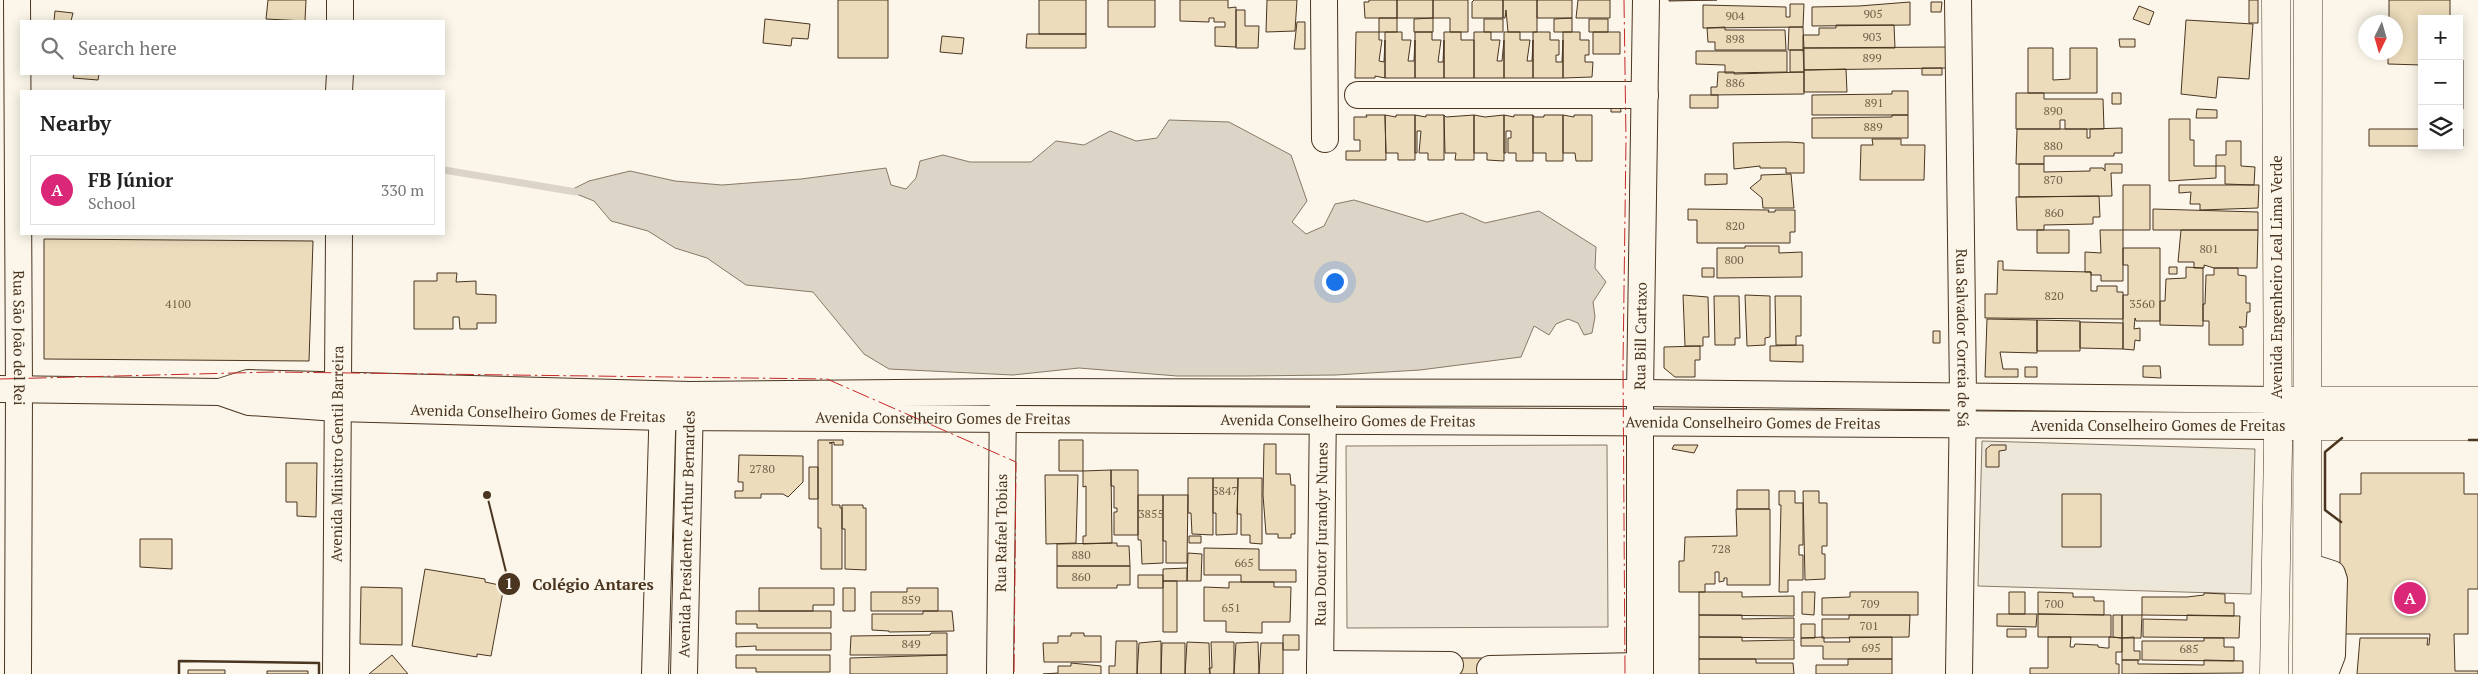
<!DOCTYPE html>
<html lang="en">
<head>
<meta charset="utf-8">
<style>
	:root { --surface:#fff; --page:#f2f2f2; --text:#222; --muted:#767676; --line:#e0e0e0; --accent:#db2777 }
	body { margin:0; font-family:"PT Serif",serif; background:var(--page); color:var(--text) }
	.controls { position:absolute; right:15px; top:15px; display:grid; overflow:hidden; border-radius:0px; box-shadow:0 2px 12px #0003 }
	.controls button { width:45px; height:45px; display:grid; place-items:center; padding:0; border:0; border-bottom:1px solid var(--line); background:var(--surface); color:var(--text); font:25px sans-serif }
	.compass { position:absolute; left:2358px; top:15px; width:45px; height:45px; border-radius:50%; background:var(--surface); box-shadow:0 2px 12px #0003; rotate:185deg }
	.you { position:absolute; left:1334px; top:281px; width:18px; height:18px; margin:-12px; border:4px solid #fff; border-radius:50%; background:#1a73e8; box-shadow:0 0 0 8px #1a73e833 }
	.badge { display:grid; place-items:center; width:32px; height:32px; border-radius:50%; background:var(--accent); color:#fff; font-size:16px; font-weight:700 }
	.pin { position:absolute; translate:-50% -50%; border:2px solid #fff; box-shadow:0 1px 5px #0006 }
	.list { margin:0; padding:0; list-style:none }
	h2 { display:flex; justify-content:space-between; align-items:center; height:65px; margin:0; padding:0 20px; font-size:21px }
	h2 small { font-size:16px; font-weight:400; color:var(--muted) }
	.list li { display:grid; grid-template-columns:32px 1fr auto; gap:15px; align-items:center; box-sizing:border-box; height:70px; margin:0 10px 10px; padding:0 10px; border:1px solid var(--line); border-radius:0px }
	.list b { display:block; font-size:19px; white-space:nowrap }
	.list p { margin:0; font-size:16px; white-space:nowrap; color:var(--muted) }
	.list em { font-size:16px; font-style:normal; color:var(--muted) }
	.icon { flex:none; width:28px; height:28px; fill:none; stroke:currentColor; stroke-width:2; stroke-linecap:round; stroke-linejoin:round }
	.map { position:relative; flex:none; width:2478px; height:674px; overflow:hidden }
	.search { position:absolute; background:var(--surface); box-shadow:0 2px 12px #0003; left:20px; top:20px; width:425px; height:55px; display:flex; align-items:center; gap:12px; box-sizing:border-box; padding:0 18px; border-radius:0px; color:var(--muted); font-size:19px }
	.panel { position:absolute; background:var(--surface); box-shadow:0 2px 12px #0003; left:20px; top:90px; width:425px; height:145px; border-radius:0px }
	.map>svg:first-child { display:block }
</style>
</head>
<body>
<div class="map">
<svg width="2478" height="674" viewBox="0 0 2478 674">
	<rect width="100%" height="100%" fill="#fbf6e9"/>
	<!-- green -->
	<path fill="#ede6d9" stroke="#887966" d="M1607,445L1608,627L1347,628L1346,446Z"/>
	<!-- parking -->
	<path fill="#ede7d9" stroke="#887966" d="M1982,441L2255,449L2251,594L1978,586Z"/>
	<!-- water -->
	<path fill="#dcd4c6" stroke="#887966" d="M1169,120L1229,122L1291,155L1307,201L1292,222L1306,234L1324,226L1335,204L1354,200L1427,222L1462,213L1485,223L1539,211L1596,247L1595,268L1606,282L1593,302L1595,317L1592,333L1584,335L1578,323L1568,319L1556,324L1549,335L1534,326L1521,357L1420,370L1336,375L1246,376H1177L1079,368L1013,375L889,369L864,354L813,292L746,285L707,258L675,248L648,231L611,221L594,201L569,191L589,181L630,171L675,181L722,185L801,179L886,168L891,185L906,189L916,178L920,161L943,155L970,162H1031L1056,141L1084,145L1110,131L1136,141L1157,138Z"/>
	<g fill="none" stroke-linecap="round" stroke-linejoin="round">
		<!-- stream -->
		<path stroke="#dcd4c6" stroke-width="7" d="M444,170L576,192"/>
	</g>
	<!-- building -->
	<path fill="#ecdcbc" stroke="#4a3520" d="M268,0H306L305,21L266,19Z
		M838,0H888V58H838Z
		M1039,0H1086V34H1039Z
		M1108,0H1155V27H1108Z
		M1180,0H1228V8L1236,7V47L1215,46V27H1225V22H1214V18H1209V22L1180,21Z
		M1267,0H1297L1295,31L1266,32Z
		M1369,0H1397V18H1365L1364,2H1369Z
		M1397,0H1433V18H1397Z
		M1433,0H1468V32H1450V18H1433Z
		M1474,0H1503V18H1472V2Z
		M1503,0H1537V32H1508L1506,10L1505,18H1503Z
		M1537,0H1572V18H1537Z
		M1578,0H1610V18H1576Z
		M1669,0H1717L1669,1Z
		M2249,0H2258V23H2249Z
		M2389,0H2450V19H2422V65L2388,64V52H2396V22H2389Z
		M1910,2V25L1812,26V7L1859,6Z
		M1931,2H1942L1941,12H1931Z
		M1790,4H1804L1803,27L1703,28V5L1786,7V17H1790Z
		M2139,6L2154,12L2149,25L2133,19Z
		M1236,10H1245V26H1259L1258,48H1236Z
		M55,11L73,13L71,21H54Z
		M1379,18H1397V32H1379Z
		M1433,18V32H1414V19Z
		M1572,18V32H1554V19Z
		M765,19L810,24L808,39L792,38L791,46L763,43Z
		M1484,19H1503V32H1484Z
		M1589,19H1608V32H1589Z
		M2186,20L2253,24L2249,79L2218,77L2216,98L2181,94Z
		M1297,22H1305V49H1294Z
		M1836,25H1894L1895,48H1803V35H1819V28H1836Z
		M1725,27V30H1785L1786,50H1715V42H1708L1707,28Z
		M1789,27H1803L1804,50H1788Z
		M1356,32H1379V40H1382L1379,61L1384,62L1385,40V78L1375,76V78H1355Z
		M1385,32H1402V40H1411L1408,61H1414L1415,40V78H1385Z
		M1415,32H1432V40H1441L1438,62H1443L1444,40V78H1415Z
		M1444,32H1461V40H1474V78H1444Z
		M1474,32H1491V40H1500L1497,61H1502L1504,40V78H1474Z
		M1504,32H1520V40H1530L1527,61H1532L1533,40V78H1504Z
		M1533,32H1550V40H1559V55H1556V62H1562L1563,40V78H1533Z
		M1563,32H1580V40H1589V55H1585V62H1593L1592,77L1563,78Z
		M1593,32H1620V54H1593Z
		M1027,34H1086V48H1026Z
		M942,36L964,38L962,54L940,52Z
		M2119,39H2135V47H2120Z
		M1946,47V68L1804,70L1803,48Z
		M2028,48H2053V80L2070,79V48H2097V93H2028Z
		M1790,50H1804V72H1790Z
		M1696,51H1787V72L1725,73V65L1696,64Z
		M2459,60H2463V109H2459Z
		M1922,68H1942V75H1922Z
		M1846,69L1847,92H1804V70Z
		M1718,72H1734V74L1804,72V94L1711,95V87H1717Z
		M74,74H99L98,80L73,78Z
		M1892,91H1908V115H1812V95L1892,94Z
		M2016,93H2044V99H2103L2104,129H2065V120H2060V129H2016Z
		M2112,93H2121V104H2112Z
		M1690,95H1718V108H1690Z
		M1611,103H1620L1621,112H1611Z
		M2197,109L2217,110V118H2196Z
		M1366,115H1385L1386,160H1346V151H1360V140H1354V117H1367Z
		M1385,115L1396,117V115H1415V160H1398V153H1386Z
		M1415,115L1426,117V115H1444V160H1428V153H1419L1421,131H1417V153H1415Z
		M1444,115L1446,117L1474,115V160H1455L1456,153H1445Z
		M1474,115L1485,117L1504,115V161L1487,160V153H1474Z
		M1504,115L1514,117V115H1533V161H1516V153H1508V138H1511V131H1506V153H1504Z
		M1533,115L1534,117H1544V115H1563V161H1546V153H1533Z
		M1563,115L1574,117V115H1592V161H1576L1575,153H1563Z
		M1892,115H1908V138H1812V118L1892,117Z
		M2169,119H2190V140H2194V166H2216V178L2169,181Z
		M2122,128V153H2114V156H2044V164H2016L2017,129H2087V138H2090V129Z
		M2369,129H2422V146H2369Z
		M2459,129H2463V146H2426H2459Z
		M1872,139H1901V145H1925L1924,180H1860L1861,145H1873Z
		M2226,141H2241V166L2255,167L2254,185L2225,184V166H2216V155H2226Z
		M1788,142L1804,143V173H1786V168H1760V166L1734,169L1733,143Z
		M2019,164H2044V172L2090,171V168H2103L2105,171V164H2122V173H2111L2112,196L2019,197Z
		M1705,174H1727V184L1705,185Z
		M1791,174L1794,208H1763L1762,198L1750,188L1761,179V175Z
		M2123,185H2150V230H2123Z
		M2179,185H2259L2258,208L2200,210V204H2190L2191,192L2179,193Z
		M2099,196L2100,217H2093V224L2044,225V230H2017L2016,197Z
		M1688,209L1769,210L1768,212H1775V210H1795V232H1790V243H1697V220H1688Z
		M2153,209L2258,212V230H2153Z
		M2037,230H2069V253H2037Z
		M2100,230H2123V281H2101V275H2091V272H2085V252L2101,253Z
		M2181,230H2258L2257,268H2214L2204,265V268H2194V262H2178Z
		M44,239L313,241L309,361L44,359Z
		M1745,246H1779V253L1802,252V277L1717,278V248H1745Z
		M2123,248H2160V321H2136L2135,318L2134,329L2140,328V341L2135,340L2134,350L2123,349V295H2128V265H2123Z
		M1998,261H2003V270L2091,272V291H2097V286H2117V292H2123V319L1985,318V294H1997Z
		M2169,267H2177V274H2169Z
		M2186,267L2203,268V326L2160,325V301H2165L2166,279L2186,278Z
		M1702,268H1714V277H1702Z
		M2214,268H2238V275L2246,276V303H2250V312H2247L2246,327H2239L2243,329V345H2209V321H2203V304H2205L2206,275H2214Z
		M437,273H457L456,282L476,281V294L496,295V323H477V329H460L459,317H453V329H414V281H437Z
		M1683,295L1708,297L1709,337H1703V346H1685Z
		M1745,295L1770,296V337L1765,338V345L1747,346Z
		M1714,296H1739L1740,338H1735V345H1715Z
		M1775,296H1801V336H1796V345H1776Z
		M1987,319L2037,320V353L2000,352L2003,369H2018V377H1985Z
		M2037,320L2080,321V351H2037Z
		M2080,322L2123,323V349L2080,348Z
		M1933,331H1940V343H1933Z
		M1803,345V362L1770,361V346Z
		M1700,346V360H1695V377H1675L1664,368V347Z
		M2143,366H2160L2161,378L2143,377Z
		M2025,367H2037V377H2025Z
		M818,440H843V445H834V442L829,443H832V505H840V508H842V569H821V528H818Z
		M1059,440H1083V471H1059Z
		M1264,444H1276V474H1290L1291,485H1295V534H1291V538H1278V534H1266L1263,495Z
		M1674,445H1698L1694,453L1672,449Z
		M1991,445H2006V450L1999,451V467H1986V449Z
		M739,455L803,456V482L788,497L783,494H761V498H735V491H743V482H738Z
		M286,463H317L316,517L297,516V502H286Z
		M809,467H818V499H809Z
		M1111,470H1138V535H1114V512H1117V508H1114V486H1111Z
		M1111,470L1112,543L1083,544V536H1086V486L1083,487V471Z
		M2361,473H2464V494H2478V589H2468V634H2454L2455,671H2478V674H2357L2360,638H2428L2427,645H2429L2430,634H2340V494H2361Z
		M1045,475H1078L1076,543L1046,544Z
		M1188,478H1213V535L1192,534L1191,513H1188Z
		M1213,478H1238L1237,534L1216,535V513H1213Z
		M1238,478H1262V544L1250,543V535H1241V514H1237Z
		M1737,490H1769V509H1737Z
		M1779,491H1795V503H1803V545H1799V555H1803V580H1788V592H1779L1781,505H1779Z
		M1803,491H1819V503H1827V546H1822V554H1825V579L1805,580Z
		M2062,494H2101V547H2062Z
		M1138,495H1163V563L1142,564L1141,540H1138Z
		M1163,495H1188L1187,563H1166V541H1163Z
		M842,505H863V508H866V570L845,569V529H842Z
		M1736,509H1770V585H1727V578H1724V581L1719,582V572H1715V584H1705V592H1679V561H1684L1685,537L1737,536Z
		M1189,536H1201V543H1189Z
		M140,539H172V569L140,567Z
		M1112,543H1117V546H1129L1130,566H1057V544Z
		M1204,548L1259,549V570H1296V582H1241V575H1204Z
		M1188,553L1202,554L1201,581H1187Z
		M1057,566H1130V585H1117V588H1057Z
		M1187,568V581H1163V569Z
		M425,569L485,579V582L504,586L491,656L477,654V657L412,646Z
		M1138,575H1163V588H1138Z
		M1163,581H1177V632H1163Z
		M1229,582H1274V587H1291L1290,622H1262V633L1226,632V621H1204V587L1229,588Z
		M361,587L402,588V645L360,644Z
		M759,588H834V605H813V611H759Z
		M843,588H855V611H843Z
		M907,588H938V611H871V592H907Z
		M1699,592H1742V597L1794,596V616L1699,615Z
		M1802,592H1815L1814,615L1802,614Z
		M1850,592H1918V615H1822V598L1850,597Z
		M2009,592H2025V614H2009Z
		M2038,592L2073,593V597H2094V601H2104V615L2038,614Z
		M2204,593L2225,594V603H2234V616L2142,615V597H2187L2204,595Z
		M736,611H831V628H757V624H736Z
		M923,611H952L954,631L889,632V631L872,630V614H923Z
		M1997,614H2037L2036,627L1997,626Z
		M2038,614L2111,615V637H2038Z
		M1699,615H1742V619L1794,618V638L1699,637Z
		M1849,615H1910L1909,637L1822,638V619H1849Z
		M2113,615H2122V638L2113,637Z
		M2122,615H2142L2141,638H2122Z
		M2187,615L2240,616L2239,638L2143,637V619L2187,620Z
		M1801,624H1815V638H1801Z
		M2007,629H2026V637H2007Z
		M736,633H831V650H756V646L736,647Z
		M931,633H947V655H850L851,636L930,635Z
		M1071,633H1084V636H1101V662H1044L1043,643H1058V636H1071Z
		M1283,635H1299V650H1283Z
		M1699,637H1742V641L1794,640V659H1699Z
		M1824,637V642H1850L1849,637H1892V659H1823V646H1801V638Z
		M2048,637H2071L2070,647H2074L2075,644L2098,645V647L2106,648H2109V637L2122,638V652H2116V664H2119V674H2030V668H2048Z
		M2134,637V651H2140V660H2122V638Z
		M2204,638H2224V647H2234V661L2142,660V641H2204Z
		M1116,641H1137V674H1109V666H1115Z
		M1161,641V674H1137L1139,643Z
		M1187,642L1209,643L1210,674H1185Z
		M1211,642H1234V674H1210L1209,668H1212Z
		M1258,642L1259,674H1234L1236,643Z
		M1162,643H1185V674H1161Z
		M1261,643H1283V674H1259Z
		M392,655L408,674H369Z
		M736,655H830V672H756V668H736Z
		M947,655V674H850V658Z
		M1458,658H1482V674H1457Z
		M1699,659H1756V663H1793L1794,674H1699Z
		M1848,659H1892V674H1816V665H1848Z
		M2122,660H2138V664H2144L2204,665V660L2243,661V673L2122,674Z
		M1071,663L1101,666V674H1043L1058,673V666H1071Z
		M188,670H225V674H188Z
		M267,671H308V674H267Z"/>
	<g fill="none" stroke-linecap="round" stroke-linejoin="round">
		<!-- minor casing -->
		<g stroke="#4a3520" stroke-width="28">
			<g id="minor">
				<path id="s1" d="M17,0L19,389L18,674"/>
				<path d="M1324,0L1325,139"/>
				<path id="s2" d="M1958,0L1963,396L1959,674"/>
				<path d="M340,21V0"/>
				<path d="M339,91L340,74"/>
				<path d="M1358,95H1645"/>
				<path id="s3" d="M0,389L220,392L249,402L337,408L663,417L2278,426"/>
				<path d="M220,392L248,383L690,395L1004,392L1640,393L2278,400"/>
				<path d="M2307,566L2332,574L2334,580L2332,655L2327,668L2319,674"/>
				<path d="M1320,664L1450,665"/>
				<path d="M1490,669L1640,666"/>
				<path id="s4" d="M336,674L339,234"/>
				<path d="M655,674L663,400"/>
				<path id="s5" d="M684,674L690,400"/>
				<path id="s6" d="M1000,674L1003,400"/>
				<path id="s7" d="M1320,674L1323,405"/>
				<path id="s8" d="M1640,674V393L1646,0"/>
			</g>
		</g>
		<!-- major casing -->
		<g stroke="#4a3520" stroke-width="29">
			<path id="major" d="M2289,401H2478
				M2290,426H2478
				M2274,674L2278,447L2276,0
				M2307,674L2308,0"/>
		</g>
		<!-- minor -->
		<use href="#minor" stroke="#fbf6e9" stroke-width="26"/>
		<!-- major -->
		<use href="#major" stroke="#fbf6e9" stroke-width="28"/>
		<!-- wall -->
		<path stroke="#4a3520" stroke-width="2.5" d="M2469,440H2478
			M2341,522L2325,510V452L2342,438
			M179,674V661L319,663V674"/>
		<!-- power -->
		<path stroke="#c62828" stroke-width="1" stroke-dasharray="18 4 2.5 4" stroke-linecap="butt" d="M1624,0L1626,140L1623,366L1625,674
			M0,379L274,372L827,379L1016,462L1014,674"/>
	</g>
	<g text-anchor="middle" stroke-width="4" stroke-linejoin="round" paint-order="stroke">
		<!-- number labels -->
		<g font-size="12" fill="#725f47">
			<text x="1873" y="18">905</text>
			<text x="1735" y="20">904</text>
			<text x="1872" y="41">903</text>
			<text x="1735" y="43">898</text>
			<text x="1872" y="62">899</text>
			<text x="1735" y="87">886</text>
			<text x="1874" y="107">891</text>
			<text x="2053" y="115">890</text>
			<text x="1873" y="131">889</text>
			<text x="2053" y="150">880</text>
			<text x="2053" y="184">870</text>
			<text x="2054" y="217">860</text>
			<text x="1735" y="230">820</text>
			<text x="2209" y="253">801</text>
			<text x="1734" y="264">800</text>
			<text x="2054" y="300">820</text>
			<text x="178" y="308">4100</text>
			<text x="2142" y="308">3560</text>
			<text x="762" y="473">2780</text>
			<text x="1225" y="495">3847</text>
			<text x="1151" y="518">3855</text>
			<text x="1721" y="553">728</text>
			<text x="1081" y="559">880</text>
			<text x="1244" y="567">665</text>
			<text x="1081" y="581">860</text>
			<text x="911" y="604">859</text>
			<text x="1870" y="608">709</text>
			<text x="2054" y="608">700</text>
			<text x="1231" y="612">651</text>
			<text x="1869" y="630">701</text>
			<text x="911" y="648">849</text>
			<text x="1871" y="652">695</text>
			<text x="2189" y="653">685</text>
		</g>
		<!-- street labels -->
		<g font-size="15" fill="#4a3520" stroke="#fbf6e9">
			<text transform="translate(2277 277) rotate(-90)" y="5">Avenida Engenheiro Leal Lima Verde</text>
			<text dy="5" stroke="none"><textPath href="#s1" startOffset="338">Rua São João del Rei</textPath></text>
			<text dy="5" stroke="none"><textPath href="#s8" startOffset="338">Rua Bill Cartaxo</textPath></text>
			<text dy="5" stroke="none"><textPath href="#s2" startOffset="338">Rua Salvador Correia de Sá</textPath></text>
			<text dy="5" stroke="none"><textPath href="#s3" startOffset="540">Avenida Conselheiro Gomes de Freitas</textPath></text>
			<text dy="5" stroke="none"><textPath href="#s3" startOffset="945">Avenida Conselheiro Gomes de Freitas</textPath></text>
			<text dy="5" stroke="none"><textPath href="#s3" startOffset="1350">Avenida Conselheiro Gomes de Freitas</textPath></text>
			<text dy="5" stroke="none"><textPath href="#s3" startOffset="1755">Avenida Conselheiro Gomes de Freitas</textPath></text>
			<text x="2158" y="431">Avenida Conselheiro Gomes de Freitas</text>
			<text dy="5" stroke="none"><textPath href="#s4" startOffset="220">Avenida Ministro Gentil Barreira</textPath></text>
			<text dy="5" stroke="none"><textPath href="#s6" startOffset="141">Rua Rafael Tobias</textPath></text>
			<text dy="5" stroke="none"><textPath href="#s5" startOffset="140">Avenida Presidente Arthur Bernardes</textPath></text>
			<text dy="5" stroke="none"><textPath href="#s7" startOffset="140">Rua Doutor Jurandyr Nunes</textPath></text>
		</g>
	</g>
	<!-- callouts -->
	<path fill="none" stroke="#4a3520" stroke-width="2" d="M487 495L509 584"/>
	<g fill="#4a3520" stroke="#fbf6e9" stroke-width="2">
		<circle cx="487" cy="495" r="5"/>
		<circle cx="509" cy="584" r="12"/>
	</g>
	<g font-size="15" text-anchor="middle" font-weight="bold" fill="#fff">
		<text x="509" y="589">1</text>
	</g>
	<g font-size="16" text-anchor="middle" font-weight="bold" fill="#4a3520" stroke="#fbf6e9" stroke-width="4" stroke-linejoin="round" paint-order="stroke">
		<text x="593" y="590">Colégio Antares</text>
	</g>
</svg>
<div class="controls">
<button>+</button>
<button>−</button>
<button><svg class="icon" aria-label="layers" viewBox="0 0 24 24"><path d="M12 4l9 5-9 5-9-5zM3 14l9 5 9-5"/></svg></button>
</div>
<svg class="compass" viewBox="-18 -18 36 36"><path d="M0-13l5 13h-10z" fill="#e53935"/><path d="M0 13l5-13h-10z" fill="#767676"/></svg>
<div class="you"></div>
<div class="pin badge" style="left:2410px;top:598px">A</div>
<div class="search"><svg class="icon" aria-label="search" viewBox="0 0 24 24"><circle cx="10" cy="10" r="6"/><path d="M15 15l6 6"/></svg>Search here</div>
<section class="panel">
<h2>Nearby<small></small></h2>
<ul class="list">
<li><span class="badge">A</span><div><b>FB Júnior</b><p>School</p></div><em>330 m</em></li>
</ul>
</section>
</div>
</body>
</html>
